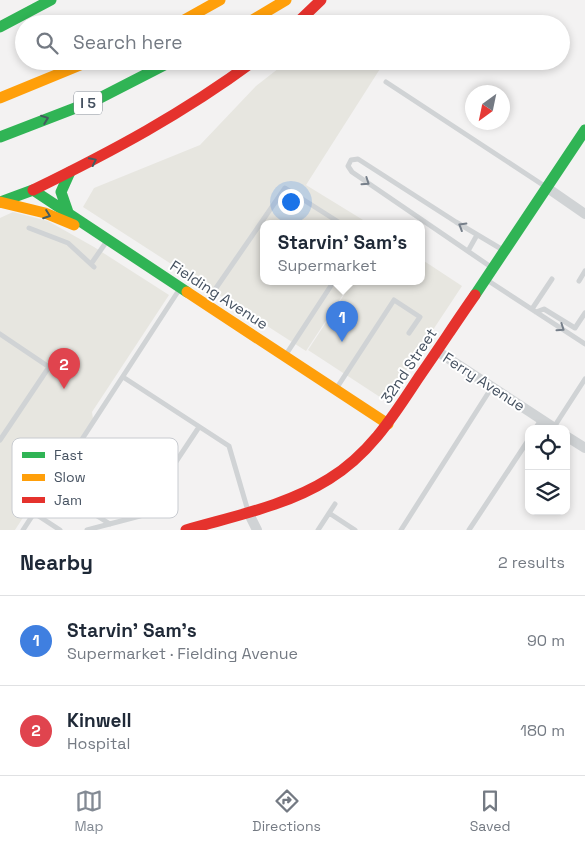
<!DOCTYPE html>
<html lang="en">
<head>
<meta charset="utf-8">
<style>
	:root { --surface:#fff; --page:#f6f6f7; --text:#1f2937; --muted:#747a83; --line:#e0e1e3; --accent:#838a94 }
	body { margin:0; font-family:"Space Grotesk",sans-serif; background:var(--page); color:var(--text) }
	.controls { position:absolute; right:15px; bottom:15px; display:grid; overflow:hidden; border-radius:10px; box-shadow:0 2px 8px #0003 }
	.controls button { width:45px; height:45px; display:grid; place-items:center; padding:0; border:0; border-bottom:1px solid var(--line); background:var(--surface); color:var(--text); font:25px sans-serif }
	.compass { position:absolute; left:465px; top:85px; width:45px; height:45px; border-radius:50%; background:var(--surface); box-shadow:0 2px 8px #0003; rotate:213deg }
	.you { position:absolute; left:290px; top:201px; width:18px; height:18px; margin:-12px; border:4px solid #fff; border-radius:50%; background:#1a73e8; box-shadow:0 0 0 8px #1a73e833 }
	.badge { display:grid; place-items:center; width:32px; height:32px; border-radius:50%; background:var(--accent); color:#fff; font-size:16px; font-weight:700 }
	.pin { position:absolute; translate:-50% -41px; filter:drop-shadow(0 1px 2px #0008) }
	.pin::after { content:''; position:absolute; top:26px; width:18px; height:15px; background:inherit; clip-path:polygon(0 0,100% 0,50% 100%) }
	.popup { position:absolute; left:260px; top:220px; width:165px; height:65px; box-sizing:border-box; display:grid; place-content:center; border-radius:10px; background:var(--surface); filter:drop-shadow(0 1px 4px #0005); font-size:16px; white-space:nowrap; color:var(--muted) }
	.popup b { font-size:19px; color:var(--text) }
	.popup::after { content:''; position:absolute; left:50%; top:100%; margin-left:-10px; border:10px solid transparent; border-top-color:var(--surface) }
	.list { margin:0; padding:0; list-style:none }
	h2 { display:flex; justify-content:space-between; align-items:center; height:65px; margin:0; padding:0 20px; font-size:21px }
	h2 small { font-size:16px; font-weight:400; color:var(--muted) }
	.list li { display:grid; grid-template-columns:32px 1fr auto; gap:15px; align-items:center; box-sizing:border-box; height:90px; padding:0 20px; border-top:1px solid var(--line) }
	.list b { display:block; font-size:19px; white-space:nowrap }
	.list p { margin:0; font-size:16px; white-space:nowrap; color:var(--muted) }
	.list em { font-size:16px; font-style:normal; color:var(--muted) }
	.icon { flex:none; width:28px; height:28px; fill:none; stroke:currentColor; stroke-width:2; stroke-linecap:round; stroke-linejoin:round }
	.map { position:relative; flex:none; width:585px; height:530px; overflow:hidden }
	.search { position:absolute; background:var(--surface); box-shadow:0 2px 8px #0003; left:15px; right:15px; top:15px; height:55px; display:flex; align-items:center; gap:12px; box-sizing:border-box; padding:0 18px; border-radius:28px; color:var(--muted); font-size:19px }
	.sheet { height:245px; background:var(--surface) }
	nav { display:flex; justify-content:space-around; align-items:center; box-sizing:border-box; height:70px; border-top:1px solid var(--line); background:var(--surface); font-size:14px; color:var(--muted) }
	nav a { display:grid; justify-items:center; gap:2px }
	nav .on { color:var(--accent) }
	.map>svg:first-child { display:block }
</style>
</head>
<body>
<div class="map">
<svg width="585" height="530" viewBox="0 0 585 530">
	<rect width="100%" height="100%" fill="#f3f2f2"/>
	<!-- commercial -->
	<path fill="#e7e6e0" d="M288,61H385L306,185L368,223H263V281H352L306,351L83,207L94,188L200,145L256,86Z
		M13,212L48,221L94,247L169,295L92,412L93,419L69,455L62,457L15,530H0V218Z
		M421,259L462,286L386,401L308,350L353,281H421Z"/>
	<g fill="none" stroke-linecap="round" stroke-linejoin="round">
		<!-- lane -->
		<path stroke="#d0d3d5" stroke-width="5" d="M386,82L546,187
			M29,228L68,243L94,267
			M468,251L477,235
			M91,264L107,241
			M491,267L352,172L348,166L351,160L358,159L456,222L503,250
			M487,280L585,344
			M579,281L585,271
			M205,304L285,188L340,223
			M532,309L552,279
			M536,312L544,309L575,328L585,313
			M0,334L49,367L0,440
			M285,356L334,281
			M123,377L229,446L248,511
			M336,389L394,300L420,317L409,333
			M554,427L585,379
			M535,429L541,420
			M51,487L110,524
			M34,513L60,530
			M329,513L355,530
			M23,530L179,290
			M87,530L140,516L199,427
			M318,530L335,504
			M401,530L492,387
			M469,530L529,439"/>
		<!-- street -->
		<path stroke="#d0d3d5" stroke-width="10" d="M546,187L585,214
			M437,351L556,429
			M566,436L585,448
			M248,512L257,530"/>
		<!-- fast -->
		<path stroke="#30b455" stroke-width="11" d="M0,27L51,0
			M0,137L96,100L172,61
			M0,202L33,190L187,292
			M69,215L61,192L70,172
			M475,295L585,130"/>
		<!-- slow -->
		<path stroke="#ff9f0a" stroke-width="11" d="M177,24L220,0
			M246,24L286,0
			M0,98L90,61
			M0,202L45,213L74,225
			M187,292L388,424"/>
		<!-- jam -->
		<path stroke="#e5322d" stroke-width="11" d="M296,24L321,0
			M33,190C111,152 184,113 254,61
			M186,530C234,516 286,506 329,479C370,454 394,415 419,377C438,350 456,322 475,295"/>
	</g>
	<!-- one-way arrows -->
	<defs><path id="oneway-chevron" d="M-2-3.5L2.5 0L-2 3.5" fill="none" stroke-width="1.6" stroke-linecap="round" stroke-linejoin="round" transform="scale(1.25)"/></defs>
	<g stroke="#445c60">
		<use href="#oneway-chevron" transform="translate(45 119) rotate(-21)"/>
		<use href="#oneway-chevron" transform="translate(93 161) rotate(-26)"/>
		<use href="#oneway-chevron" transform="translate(47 215) rotate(20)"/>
	</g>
	<g stroke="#767f8a">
		<use href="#oneway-chevron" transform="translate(366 182) rotate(34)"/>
		<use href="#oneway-chevron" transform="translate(462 226) rotate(-149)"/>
		<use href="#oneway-chevron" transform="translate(561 328) rotate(34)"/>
	</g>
	<g text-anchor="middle" stroke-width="4" stroke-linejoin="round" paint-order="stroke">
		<!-- shield labels -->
		<rect fill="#fff" stroke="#7e8690" stroke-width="1" x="74" y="91.5" width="28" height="23" rx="4"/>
		<g font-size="14" font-weight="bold" fill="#465261">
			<text x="88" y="108">I 5</text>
		</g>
		<!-- street labels -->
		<g font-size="15" fill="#465261" stroke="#fff">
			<text transform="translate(219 295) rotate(33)" y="5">Fielding Avenue</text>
			<text transform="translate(409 366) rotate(-56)" y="5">32nd Street</text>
			<text transform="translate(484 382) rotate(33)" y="5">Ferry Avenue</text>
		</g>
	</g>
	<!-- legend -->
	<rect x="12" y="438" width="166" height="80" rx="8" fill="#fff" stroke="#c8cbd0" stroke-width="1"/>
	<rect x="22" y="452" width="23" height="6" fill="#30b455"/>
	<rect x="22" y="474" width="23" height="7" fill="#ff9f0a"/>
	<rect x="22" y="497" width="23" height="6" fill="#e5322d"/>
	<g font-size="14" fill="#465261">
		<text x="54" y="460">Fast</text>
		<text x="54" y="482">Slow</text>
		<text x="54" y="505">Jam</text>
	</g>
</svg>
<div class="controls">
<button><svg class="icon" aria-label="locate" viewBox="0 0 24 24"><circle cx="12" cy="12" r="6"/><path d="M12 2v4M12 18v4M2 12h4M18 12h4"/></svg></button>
<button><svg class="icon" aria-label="layers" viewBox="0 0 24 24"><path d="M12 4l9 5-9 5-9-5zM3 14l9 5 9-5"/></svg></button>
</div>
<svg class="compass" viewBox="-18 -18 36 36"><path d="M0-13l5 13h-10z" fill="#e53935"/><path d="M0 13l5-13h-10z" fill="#747a83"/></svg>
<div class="you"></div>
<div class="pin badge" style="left:342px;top:342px;background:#3f7fe0">1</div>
<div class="popup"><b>Starvin' Sam's</b>Supermarket</div>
<div class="pin badge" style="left:64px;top:389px;background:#e0444e">2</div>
<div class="search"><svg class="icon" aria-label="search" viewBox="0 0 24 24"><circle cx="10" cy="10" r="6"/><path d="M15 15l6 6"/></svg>Search here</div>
</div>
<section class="sheet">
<h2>Nearby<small>2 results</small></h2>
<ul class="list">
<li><span class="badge" style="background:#3f7fe0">1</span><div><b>Starvin' Sam's</b><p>Supermarket · Fielding Avenue</p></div><em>90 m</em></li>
<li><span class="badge" style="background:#e0444e">2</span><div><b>Kinwell</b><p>Hospital</p></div><em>180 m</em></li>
</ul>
</section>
<nav>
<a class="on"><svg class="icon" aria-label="map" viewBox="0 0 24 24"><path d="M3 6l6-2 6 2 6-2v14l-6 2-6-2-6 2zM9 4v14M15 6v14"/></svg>Map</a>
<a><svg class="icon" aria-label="directions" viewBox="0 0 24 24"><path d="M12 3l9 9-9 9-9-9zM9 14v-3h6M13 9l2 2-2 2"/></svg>Directions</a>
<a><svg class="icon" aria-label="saved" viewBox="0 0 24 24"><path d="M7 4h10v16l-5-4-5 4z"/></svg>Saved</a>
</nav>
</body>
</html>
